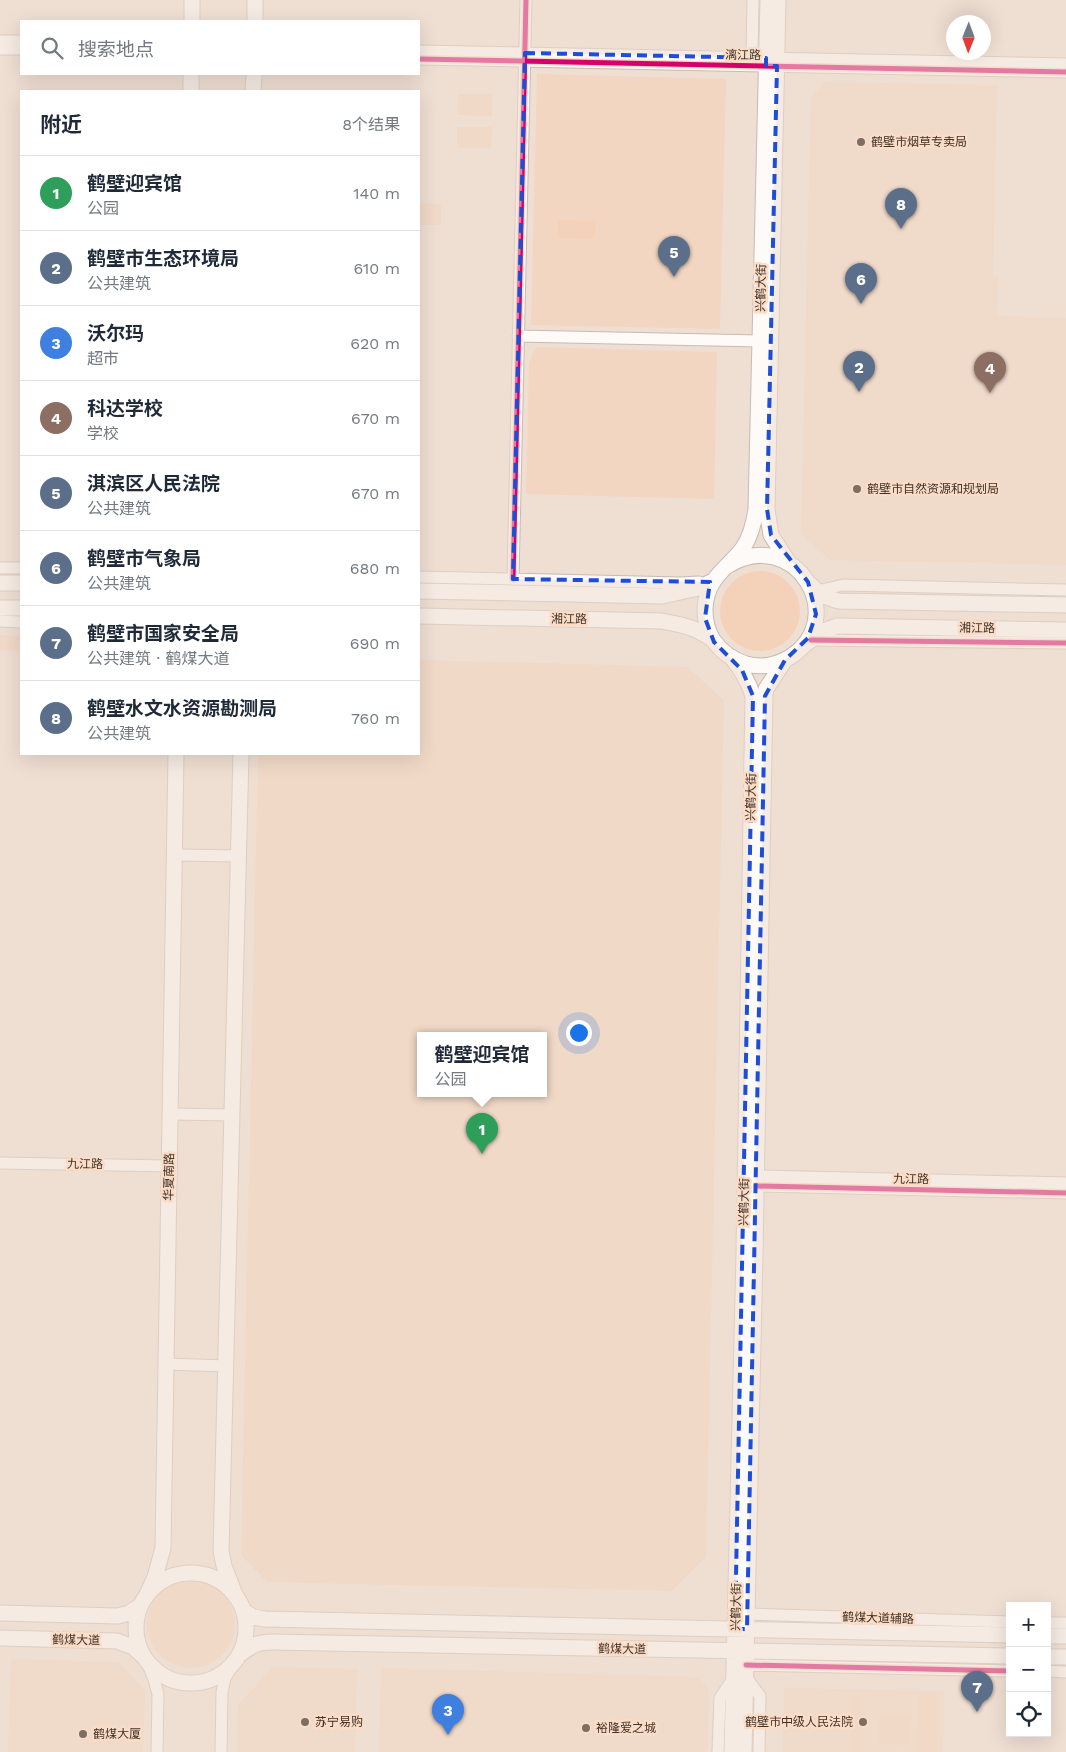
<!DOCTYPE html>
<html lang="zh">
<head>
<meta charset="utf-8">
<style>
	:root { --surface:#fff; --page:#f2f2f3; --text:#1f2937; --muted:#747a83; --line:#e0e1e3; --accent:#7c6e64 }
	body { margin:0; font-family:"Work Sans","Noto Sans SC",sans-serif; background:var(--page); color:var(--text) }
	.controls { position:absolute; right:15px; bottom:15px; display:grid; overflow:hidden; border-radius:0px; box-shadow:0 5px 20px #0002 }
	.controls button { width:45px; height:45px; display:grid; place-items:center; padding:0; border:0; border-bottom:1px solid var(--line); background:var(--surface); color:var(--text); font:25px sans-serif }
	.compass { position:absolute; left:946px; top:15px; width:45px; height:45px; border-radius:50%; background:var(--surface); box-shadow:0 5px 20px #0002; rotate:181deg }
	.you { position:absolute; left:578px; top:1032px; width:18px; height:18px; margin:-12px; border:4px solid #fff; border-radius:50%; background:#1a73e8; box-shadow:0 0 0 8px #1a73e833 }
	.badge { display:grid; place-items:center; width:32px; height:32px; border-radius:50%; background:var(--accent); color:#fff; font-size:16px; font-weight:700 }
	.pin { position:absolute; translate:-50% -41px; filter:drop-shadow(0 1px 2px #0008) }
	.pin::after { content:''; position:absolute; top:26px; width:18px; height:15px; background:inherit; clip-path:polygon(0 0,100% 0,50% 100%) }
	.popup { position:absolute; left:417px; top:1032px; width:130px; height:65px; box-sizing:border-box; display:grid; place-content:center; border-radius:0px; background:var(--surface); filter:drop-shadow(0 1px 4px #0005); font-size:16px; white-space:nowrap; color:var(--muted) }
	.popup b { font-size:19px; color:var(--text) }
	.popup::after { content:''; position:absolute; left:50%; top:100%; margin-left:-10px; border:10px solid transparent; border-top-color:var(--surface) }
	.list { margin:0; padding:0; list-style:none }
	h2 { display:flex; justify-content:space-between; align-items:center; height:65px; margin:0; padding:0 20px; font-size:21px }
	h2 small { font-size:16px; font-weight:400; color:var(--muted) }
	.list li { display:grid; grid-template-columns:32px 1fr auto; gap:15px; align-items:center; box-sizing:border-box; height:75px; padding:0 20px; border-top:1px solid var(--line) }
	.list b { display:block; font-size:19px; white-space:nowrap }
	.list p { margin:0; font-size:16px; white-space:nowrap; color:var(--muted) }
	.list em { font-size:16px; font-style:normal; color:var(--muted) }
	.icon { flex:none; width:28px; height:28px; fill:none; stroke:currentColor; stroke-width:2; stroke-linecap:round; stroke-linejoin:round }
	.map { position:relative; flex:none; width:1066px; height:1752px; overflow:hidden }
	.search { position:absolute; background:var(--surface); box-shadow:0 5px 20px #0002; left:20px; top:20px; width:400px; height:55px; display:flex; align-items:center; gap:12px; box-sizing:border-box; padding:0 18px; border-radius:0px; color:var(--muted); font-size:19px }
	.panel { position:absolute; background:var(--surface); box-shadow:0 5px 20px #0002; left:20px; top:90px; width:400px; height:665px; border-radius:0px }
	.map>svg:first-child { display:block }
</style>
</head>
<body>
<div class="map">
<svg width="1066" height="1752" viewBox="0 0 1066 1752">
	<rect width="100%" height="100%" fill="#efded2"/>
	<!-- built -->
	<path fill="#f2d6c2" d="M537,74L726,79L720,329L531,325Z
		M825,82L997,85L993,276H998L997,316L1066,318V565L830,560L801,533L811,97Z
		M537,347L717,352L714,499L526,494L529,363L532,355Z
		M11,1659L118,1662L145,1690L143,1752H8Z
		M273,1667L357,1669L355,1752H237L238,1705Z
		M381,1668L696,1677L702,1681L707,1687L709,1694L707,1752H379Z
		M784,1688L944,1691L943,1752H783Z"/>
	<!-- green -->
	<path fill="#f4d2ba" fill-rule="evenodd" d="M458,94H492V116L457,115Z
		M457,127H492L491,148H457Z
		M419,203L441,204V225H419Z
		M558,220L596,221L595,239L558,238Z
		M720 611a40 40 0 1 1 80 0a40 40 0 1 1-80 0Z
		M0,635L21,636V651L0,650Z
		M419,660L687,667L724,700L706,1557L672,1591L267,1582L241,1555L258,754H419ZM421,1035H543V1093H421Z
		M147 1624a44 44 0 1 1 88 0a44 44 0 1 1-88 0Z
		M918,1694H938L937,1752H917Z
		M852,1696H861L860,1752H851Z
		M878,1715L910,1716V1746L878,1745Z"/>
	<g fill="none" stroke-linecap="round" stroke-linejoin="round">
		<!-- minor casing -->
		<g stroke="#c8bbb2" stroke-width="13">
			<path id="minor" d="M0,41H21
				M0,49H21
				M419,51L1066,64
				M752,57L753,0
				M419,59L1066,72
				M518,336L760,341
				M0,568H21
				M419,577L680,583L699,582
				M513,579L526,0
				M817,591L843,585L1066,590
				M0,621L21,622
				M811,640L1066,643
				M175,855L239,856
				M170,1114L232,1115
				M0,1163L169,1166
				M757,1176L1066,1183
				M757,1186L1066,1193
				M166,1364L226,1366
				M747,1614L1010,1622
				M1047,1623H1066
				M146,1660L154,1679L158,1694L157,1752
				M746,1665L1010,1671
				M1047,1671L1066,1672
				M746,1677L760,1696L759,1752
				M221,1752L222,1692L225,1678L234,1663
				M718,1752L720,1698L734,1677"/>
		</g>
		<!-- major casing -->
		<g stroke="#c8bbb2" stroke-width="17">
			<path id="major" d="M778,0L767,509L771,535L789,563
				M192,21V0
				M255,21V0
				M191,91V74
				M253,91L254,74
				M727,566C795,524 851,618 790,657C777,665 761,668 746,664C733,660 721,651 713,640C702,621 702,597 715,579C723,568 735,559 743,548C751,536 754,523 756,509L768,0
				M0,583H21
				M810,584L821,595L838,601L1066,605
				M419,591L662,596L698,588L713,581
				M0,608H21
				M419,616L661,621C682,625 696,627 713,640
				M807,643L823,631L837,626L1066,630
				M732,658C742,670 748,681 753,696L744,1253L732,1752
				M136 1628a55 55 0 1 1 110 0a55 55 0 1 1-110 0Z
				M146,1597L155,1577L163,1548L176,754
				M236,1597L224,1566L221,1551L241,754
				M244,1611L253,1617L264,1619L1010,1635
				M0,1613L118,1616L129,1613L141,1605
				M1047,1636H1066
				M0,1638L117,1641L133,1647L144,1657
				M239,1655C252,1645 257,1642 273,1642L1010,1656
				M1047,1657H1066
				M744,1752L755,1253L765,696L766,689L785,660"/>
		</g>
		<!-- minor -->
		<use href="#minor" stroke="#fdfaf8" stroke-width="11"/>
		<!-- major -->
		<use href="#major" stroke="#fdfaf8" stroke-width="15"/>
		<!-- cycleway casing -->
		<g stroke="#fbdcc6" stroke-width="8">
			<path id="cycleway" d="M419,59L1066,72
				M513,579L526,0
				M811,640L1066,643
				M757,1186L1066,1193
				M746,1665L1010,1671"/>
		</g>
		<!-- cycleway -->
		<use href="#cycleway" stroke="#d6006c" stroke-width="5"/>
	</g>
	<!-- marked area -->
	<path d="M0 0H1066V1752H0ZM525,53L766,58V66H777L767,509L771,535L808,582L816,614L808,638L785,660L765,696L747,1629H735L753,696L742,670L714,642L705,618L710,582L513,579Z" fill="#efded2" fill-opacity=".55" fill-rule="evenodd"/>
	<path fill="none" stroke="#1d4ed8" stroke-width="4" stroke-dasharray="10 6" stroke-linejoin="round" d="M525,53L766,58V66H777L767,509L771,535L808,582L816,614L808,638L785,660L765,696L747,1629H735L753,696L742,670L714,642L705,618L710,582L513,579Z"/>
	<!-- markers -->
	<g fill="#7c6e64" stroke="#fbdcc6" stroke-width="2">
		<circle cx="861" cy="142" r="5"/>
		<circle cx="857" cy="489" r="5"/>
		<circle cx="305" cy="1722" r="5"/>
		<circle cx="863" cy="1722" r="5"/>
		<circle cx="586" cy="1728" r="5"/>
		<circle cx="83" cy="1734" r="5"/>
	</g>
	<g text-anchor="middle" stroke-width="5" stroke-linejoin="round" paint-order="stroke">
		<!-- street labels -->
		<g font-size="12" fill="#3e3229" stroke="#fbdcc6">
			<text transform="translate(743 55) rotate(1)" y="4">漓江路</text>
			<text transform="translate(761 288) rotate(-89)" y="4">兴鹤大街</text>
			<text transform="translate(569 619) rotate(1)" y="4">湘江路</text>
			<text transform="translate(977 628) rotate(1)" y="4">湘江路</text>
			<text transform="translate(751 797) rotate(-89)" y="4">兴鹤大街</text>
			<text transform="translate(85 1164) rotate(1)" y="4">九江路</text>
			<text transform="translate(169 1177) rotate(-89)" y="4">华夏南路</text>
			<text transform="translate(911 1179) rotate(1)" y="4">九江路</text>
			<text transform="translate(744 1202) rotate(-89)" y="4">兴鹤大街</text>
			<text transform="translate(736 1607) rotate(-89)" y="4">兴鹤大街</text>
			<text transform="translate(878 1618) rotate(2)" y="4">鹤煤大道辅路</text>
			<text transform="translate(76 1640) rotate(1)" y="4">鹤煤大道</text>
			<text transform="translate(622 1649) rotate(1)" y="4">鹤煤大道</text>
		</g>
		<!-- poi labels -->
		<g font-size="12" fill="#3e3229" stroke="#fbdcc6" text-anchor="start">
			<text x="871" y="146">鹤壁市烟草专卖局</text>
			<text x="867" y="493">鹤壁市自然资源和规划局</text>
			<text x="315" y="1726">苏宁易购</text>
			<text x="853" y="1726" text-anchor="end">鹤壁市中级人民法院</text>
			<text x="596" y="1732">裕隆爱之城</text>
			<text x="93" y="1738">鹤煤大厦</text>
		</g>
	</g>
</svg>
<div class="controls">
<button>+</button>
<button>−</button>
<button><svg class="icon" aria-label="locate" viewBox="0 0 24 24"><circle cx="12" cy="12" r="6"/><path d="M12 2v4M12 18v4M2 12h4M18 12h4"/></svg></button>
</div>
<svg class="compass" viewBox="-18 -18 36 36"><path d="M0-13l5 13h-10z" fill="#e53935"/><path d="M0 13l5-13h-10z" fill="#747a83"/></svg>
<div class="you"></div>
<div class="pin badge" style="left:482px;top:1154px;background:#2e9e5b">1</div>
<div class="popup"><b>鹤壁迎宾馆</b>公园</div>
<div class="pin badge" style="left:859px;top:392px;background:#5c6f8a">2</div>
<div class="pin badge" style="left:448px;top:1735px;background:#3f7fe0">3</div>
<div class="pin badge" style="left:990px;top:393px;background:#8d6e63">4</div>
<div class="pin badge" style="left:674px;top:277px;background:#5c6f8a">5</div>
<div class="pin badge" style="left:861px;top:304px;background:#5c6f8a">6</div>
<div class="pin badge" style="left:977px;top:1712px;background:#5c6f8a">7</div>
<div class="pin badge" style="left:901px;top:229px;background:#5c6f8a">8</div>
<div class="search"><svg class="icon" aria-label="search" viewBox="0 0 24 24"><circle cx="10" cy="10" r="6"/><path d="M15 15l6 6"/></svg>搜索地点</div>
<section class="panel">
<h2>附近<small>8个结果</small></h2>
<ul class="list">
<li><span class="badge" style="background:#2e9e5b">1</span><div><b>鹤壁迎宾馆</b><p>公园</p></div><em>140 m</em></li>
<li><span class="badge" style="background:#5c6f8a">2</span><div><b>鹤壁市生态环境局</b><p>公共建筑</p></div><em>610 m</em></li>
<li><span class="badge" style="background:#3f7fe0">3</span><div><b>沃尔玛</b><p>超市</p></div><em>620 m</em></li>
<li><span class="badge" style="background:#8d6e63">4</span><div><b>科达学校</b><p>学校</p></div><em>670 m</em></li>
<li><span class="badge" style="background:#5c6f8a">5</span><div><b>淇滨区人民法院</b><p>公共建筑</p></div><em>670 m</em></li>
<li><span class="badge" style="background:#5c6f8a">6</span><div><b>鹤壁市气象局</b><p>公共建筑</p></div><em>680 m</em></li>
<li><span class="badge" style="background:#5c6f8a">7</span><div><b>鹤壁市国家安全局</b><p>公共建筑 · 鹤煤大道</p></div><em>690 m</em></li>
<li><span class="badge" style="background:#5c6f8a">8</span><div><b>鹤壁水文水资源勘测局</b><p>公共建筑</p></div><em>760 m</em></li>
</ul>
</section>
</div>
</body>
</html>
